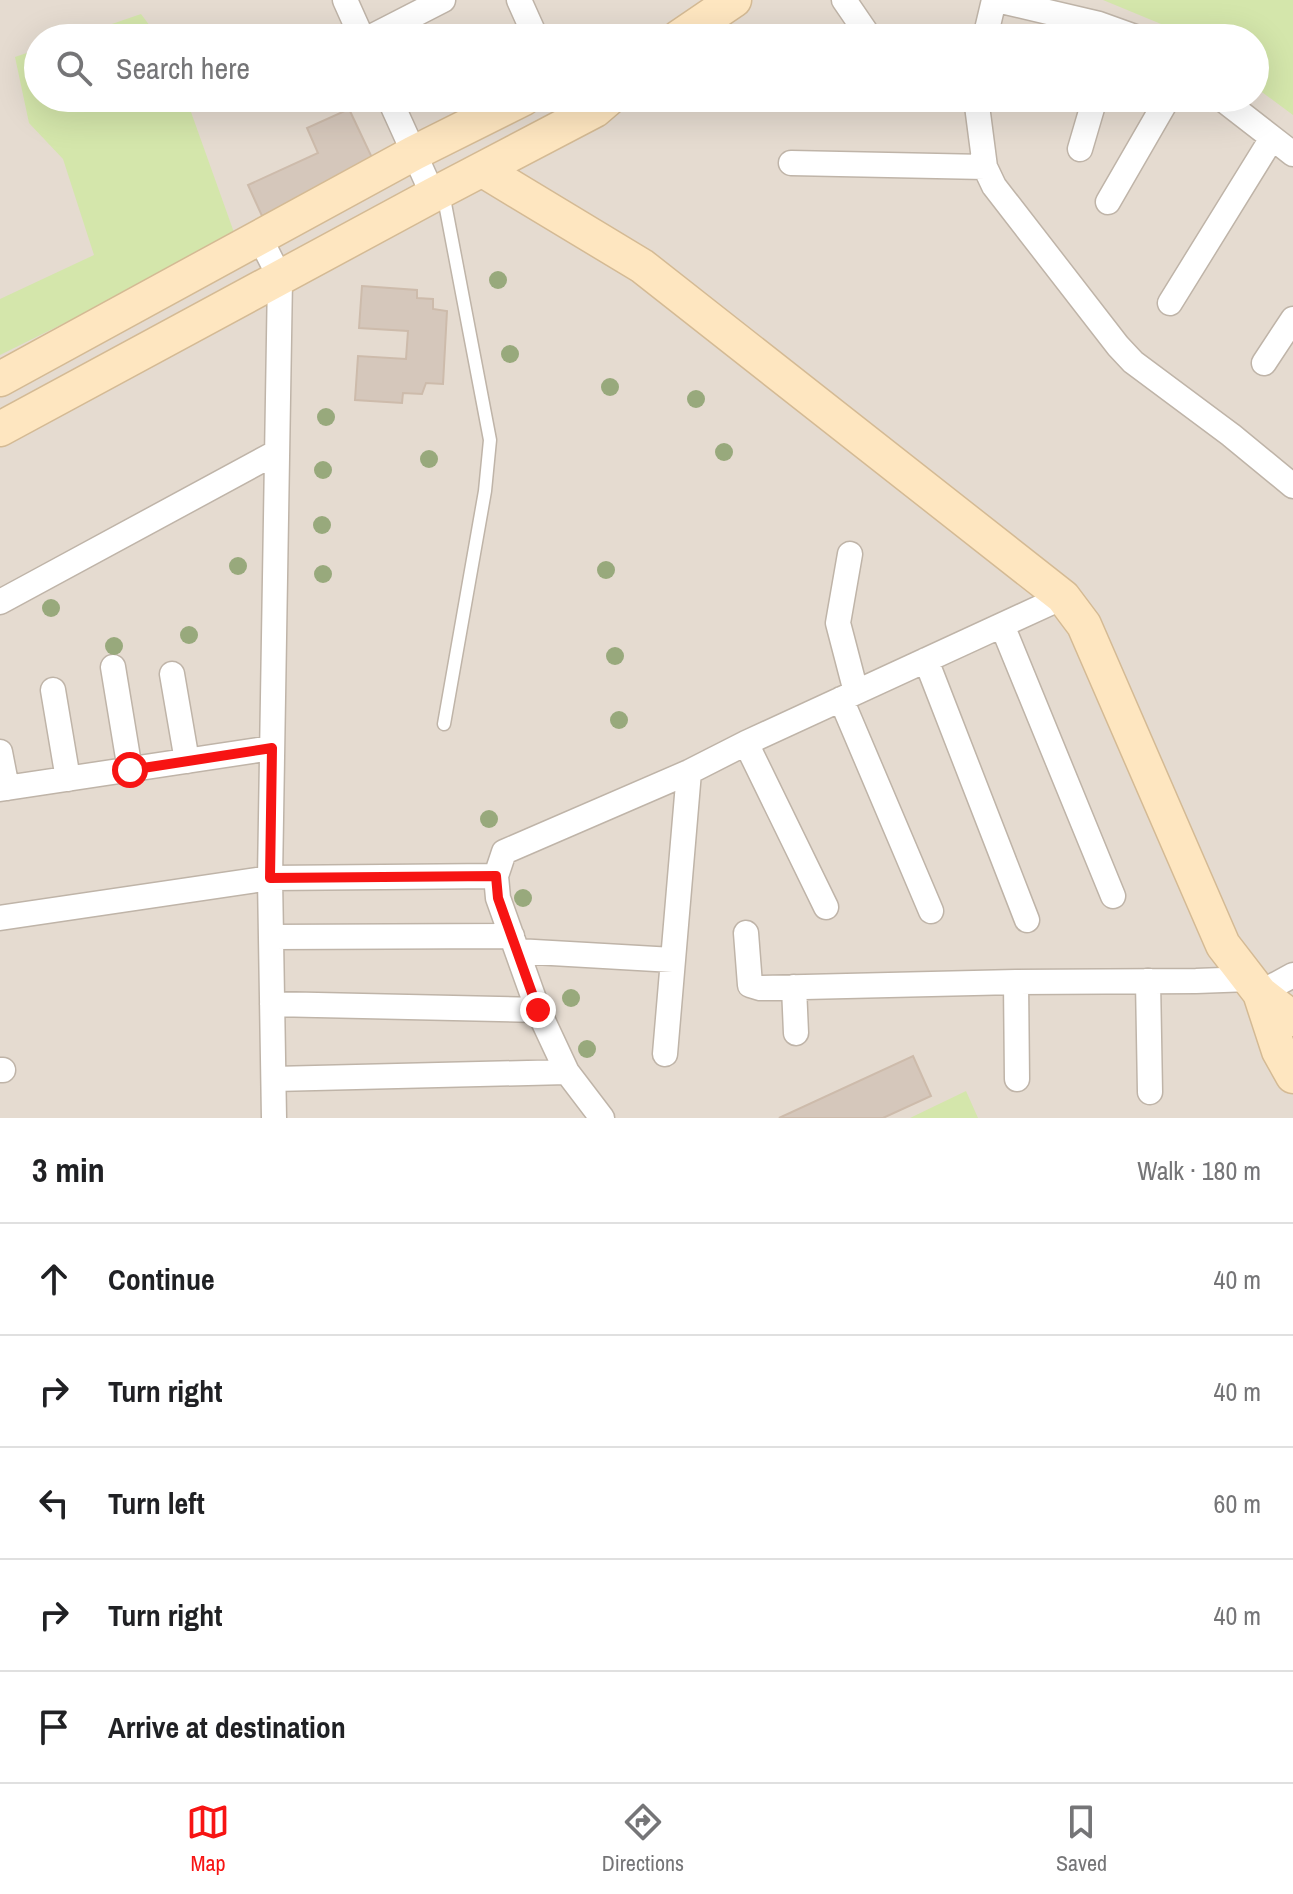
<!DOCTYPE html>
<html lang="en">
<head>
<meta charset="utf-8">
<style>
	:root { --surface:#fff; --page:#f6f6f6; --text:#202124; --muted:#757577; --line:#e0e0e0; --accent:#f71413 }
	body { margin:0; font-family:"Archivo Narrow",sans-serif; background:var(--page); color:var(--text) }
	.stop { position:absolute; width:24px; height:24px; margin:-18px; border:6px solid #f71413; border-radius:50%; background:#fff }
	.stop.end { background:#f71413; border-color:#fff; box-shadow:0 2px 8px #0008 }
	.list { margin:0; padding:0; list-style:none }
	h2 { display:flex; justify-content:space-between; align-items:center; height:104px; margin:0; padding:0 32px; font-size:34px }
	h2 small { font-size:26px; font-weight:400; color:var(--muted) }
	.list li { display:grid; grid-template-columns:52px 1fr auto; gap:24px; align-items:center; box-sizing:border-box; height:112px; padding:0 32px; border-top:2px solid var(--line) }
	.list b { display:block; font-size:30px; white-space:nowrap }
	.list em { font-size:26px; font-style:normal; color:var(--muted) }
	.icon { flex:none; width:44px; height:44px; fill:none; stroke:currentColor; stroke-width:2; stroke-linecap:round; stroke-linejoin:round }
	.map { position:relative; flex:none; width:1293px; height:1118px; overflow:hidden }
	.search { position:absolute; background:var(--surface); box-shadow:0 8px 32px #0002; left:24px; right:24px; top:24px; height:88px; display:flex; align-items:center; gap:20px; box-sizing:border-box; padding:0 28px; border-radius:44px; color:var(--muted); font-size:30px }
	.sheet { height:664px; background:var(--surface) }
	nav { display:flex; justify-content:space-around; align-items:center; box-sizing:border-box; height:112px; border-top:2px solid var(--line); background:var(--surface); font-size:22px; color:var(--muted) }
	nav a { display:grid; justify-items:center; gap:4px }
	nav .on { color:var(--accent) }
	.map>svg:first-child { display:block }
</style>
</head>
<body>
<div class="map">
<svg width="1293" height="1118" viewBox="0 0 1293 1118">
	<rect width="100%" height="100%" fill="#f1eae2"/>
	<!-- residential -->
	<path fill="#e5dbd0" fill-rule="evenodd" d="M0,0H1293V1118H0ZM38,38H1255V98H38Z"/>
	<!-- green -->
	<path fill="#d4e6ab" d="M1103,0H1293V115L1255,87V38H1188L1178,31Z
		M141,14L159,38H71Z
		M38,49V98H186L236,238L0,355V299L94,255L63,159L29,123L15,57Z
		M966,1091L978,1118H910Z"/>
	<!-- building -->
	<path fill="#d5c7bb" stroke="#cdbbab" stroke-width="2" d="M349,109L375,164L262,216L248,185L318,153L307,128Z
		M362,286L417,290V298L433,299V309L447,311L443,384L426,383L422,394L403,393L402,403L355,400L358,356L406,359L408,331L359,328Z
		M913,1056L931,1096L883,1118H779Z"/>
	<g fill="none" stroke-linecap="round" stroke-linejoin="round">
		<!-- lane casing -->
		<g stroke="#bfb4a8" stroke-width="15">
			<path id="lane" d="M443,193L490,440L485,491L444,724"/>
		</g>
		<!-- street casing -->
		<g stroke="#bfb4a8" stroke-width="27">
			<path id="street" d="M345,0L362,38
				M519,0L536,38
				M844,0L870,38
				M997,0L1099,24L1138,38
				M369,38L443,0
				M985,38L994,0
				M389,98L433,195
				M976,98L985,167L994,186L1118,346L1133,362L1231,435L1293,486
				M1221,98L1293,154
				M1080,149L1095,98
				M791,163L985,167
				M1108,202L1168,98
				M260,238L280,278L270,878L274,1118
				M1170,303L1272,138
				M1264,363L1293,319
				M850,554L838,623L856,692
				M0,602L277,452
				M1002,625L1113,896
				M926,660L1027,920
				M113,667L130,770
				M172,674L187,761
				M53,690L68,779
				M841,699L931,911
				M746,743L826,907
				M0,752L7,788
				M0,789L272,748
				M0,918L270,878L496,876
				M746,933L750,985L760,988L1016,982L1196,981L1250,979
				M271,937L512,936
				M517,951L673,960
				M1148,981L1150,1092
				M1016,982L1017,1079
				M794,987L796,1033
				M1260,993L1293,975
				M272,1004L538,1010
				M665,1054L689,772
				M0,1070H3
				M274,1079L567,1072
				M602,1118L567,1072L538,1010L498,898L496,876L504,852L689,772L746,743L1063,597"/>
		</g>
		<!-- secondary casing -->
		<g stroke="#d4ba94" stroke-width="37">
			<path id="secondary" d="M678,38L734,0
				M483,170L642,266L1063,597L1084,625L1223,945L1260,993L1293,1019
				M0,379L414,153L524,98
				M0,429L433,195L595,110L609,98
				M1260,993L1279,1051L1293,1076"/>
		</g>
		<!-- lane -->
		<use href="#lane" stroke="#fff" stroke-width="12"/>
		<!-- street -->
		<use href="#street" stroke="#fff" stroke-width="24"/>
		<!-- secondary -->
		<use href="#secondary" stroke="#fee6c0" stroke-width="34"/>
	</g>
	<!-- trees -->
	<g fill="#98a97c">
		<circle cx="498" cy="280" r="9"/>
		<circle cx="510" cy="354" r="9"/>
		<circle cx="610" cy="387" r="9"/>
		<circle cx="696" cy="399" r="9"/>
		<circle cx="326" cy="417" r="9"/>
		<circle cx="724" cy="452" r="9"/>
		<circle cx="429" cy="459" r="9"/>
		<circle cx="323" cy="470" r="9"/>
		<circle cx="322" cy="525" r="9"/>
		<circle cx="238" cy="566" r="9"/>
		<circle cx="606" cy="570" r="9"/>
		<circle cx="323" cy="574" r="9"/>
		<circle cx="51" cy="608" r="9"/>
		<circle cx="189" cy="635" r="9"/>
		<circle cx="114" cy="646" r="9"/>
		<circle cx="615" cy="656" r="9"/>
		<circle cx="619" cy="720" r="9"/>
		<circle cx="489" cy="819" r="9"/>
		<circle cx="523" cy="898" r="9"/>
		<circle cx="571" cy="998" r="9"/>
		<circle cx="587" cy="1049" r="9"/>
	</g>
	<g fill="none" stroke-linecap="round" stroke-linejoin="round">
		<!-- route -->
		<path stroke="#f71413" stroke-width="10" d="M130,770L272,748L270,878L496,876L498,898L538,1010"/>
	</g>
</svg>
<div class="stop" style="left:130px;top:770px"></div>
<div class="stop end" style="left:538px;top:1010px"></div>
<div class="search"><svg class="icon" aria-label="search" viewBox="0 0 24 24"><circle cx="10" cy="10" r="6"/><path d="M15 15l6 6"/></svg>Search here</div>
</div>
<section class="sheet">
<h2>3 min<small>Walk · 180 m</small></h2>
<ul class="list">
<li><svg class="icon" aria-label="ahead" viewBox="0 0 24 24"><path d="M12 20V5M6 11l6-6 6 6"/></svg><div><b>Continue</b></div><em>40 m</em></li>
<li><svg class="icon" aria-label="right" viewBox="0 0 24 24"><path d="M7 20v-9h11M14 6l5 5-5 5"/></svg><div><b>Turn right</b></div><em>40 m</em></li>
<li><svg class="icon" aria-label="left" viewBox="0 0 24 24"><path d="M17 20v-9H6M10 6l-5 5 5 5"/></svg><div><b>Turn left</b></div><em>60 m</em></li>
<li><svg class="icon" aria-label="right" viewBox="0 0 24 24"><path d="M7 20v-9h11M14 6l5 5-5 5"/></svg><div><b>Turn right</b></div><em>40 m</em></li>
<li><svg class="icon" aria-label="arrive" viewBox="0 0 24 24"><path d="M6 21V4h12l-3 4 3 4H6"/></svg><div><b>Arrive at destination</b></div></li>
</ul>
</section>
<nav>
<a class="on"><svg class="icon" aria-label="map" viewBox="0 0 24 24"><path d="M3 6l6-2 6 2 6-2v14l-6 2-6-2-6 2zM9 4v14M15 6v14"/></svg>Map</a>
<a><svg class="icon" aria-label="directions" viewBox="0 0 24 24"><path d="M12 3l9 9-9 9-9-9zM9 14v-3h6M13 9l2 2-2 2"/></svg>Directions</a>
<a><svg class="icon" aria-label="saved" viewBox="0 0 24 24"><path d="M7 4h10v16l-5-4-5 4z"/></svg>Saved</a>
</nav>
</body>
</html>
